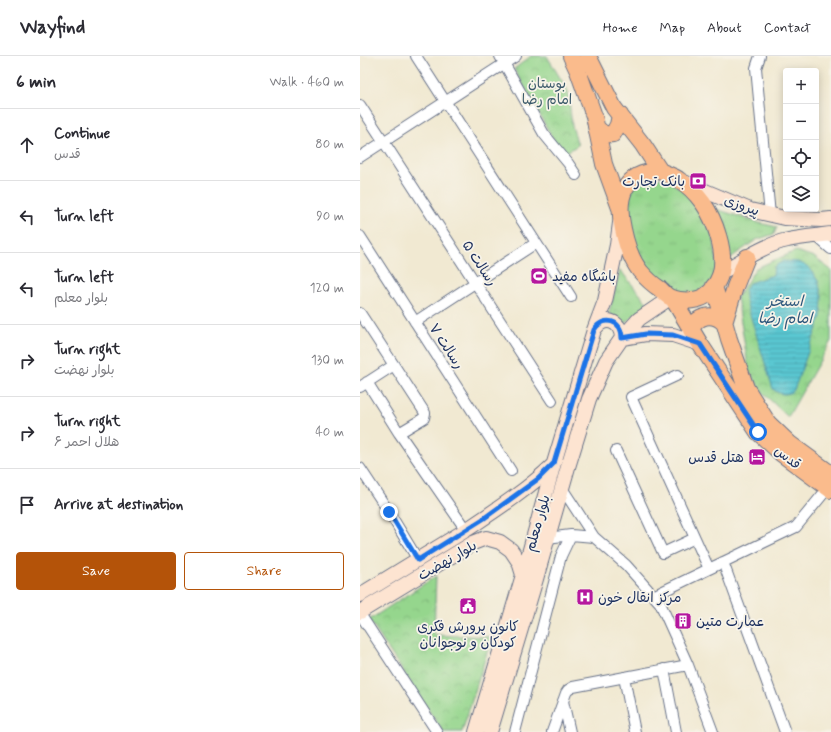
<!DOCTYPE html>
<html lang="en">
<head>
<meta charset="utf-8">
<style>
	:root { --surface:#fff; --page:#f2f2f3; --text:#2b2b33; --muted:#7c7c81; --line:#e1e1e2; --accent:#b45309 }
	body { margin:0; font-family:Mynerve,"Playpen Sans Arabic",sans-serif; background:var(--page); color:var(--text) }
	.controls { position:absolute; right:12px; top:12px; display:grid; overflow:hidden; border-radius:4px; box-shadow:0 2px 10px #0003 }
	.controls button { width:36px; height:36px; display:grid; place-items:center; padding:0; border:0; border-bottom:1px solid var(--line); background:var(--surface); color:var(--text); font:20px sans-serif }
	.stop { position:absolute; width:12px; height:12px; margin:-9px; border:3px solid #1a73e8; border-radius:50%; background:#fff }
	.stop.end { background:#1a73e8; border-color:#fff; box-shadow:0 1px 4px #0008 }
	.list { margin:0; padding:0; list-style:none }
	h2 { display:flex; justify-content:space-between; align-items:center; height:52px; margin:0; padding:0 16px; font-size:17px }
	h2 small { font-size:13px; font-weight:400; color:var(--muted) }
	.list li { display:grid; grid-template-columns:26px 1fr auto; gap:12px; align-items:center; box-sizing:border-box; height:72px; padding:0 16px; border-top:1px solid var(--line) }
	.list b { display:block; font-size:15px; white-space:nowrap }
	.list p { margin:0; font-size:13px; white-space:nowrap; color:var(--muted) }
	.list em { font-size:13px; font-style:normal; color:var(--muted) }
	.actions { display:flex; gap:8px; padding:12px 16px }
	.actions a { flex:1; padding:9px 0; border:1px solid var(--accent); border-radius:4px; text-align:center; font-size:14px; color:var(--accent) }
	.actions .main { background:var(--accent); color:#fff }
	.icon { flex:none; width:22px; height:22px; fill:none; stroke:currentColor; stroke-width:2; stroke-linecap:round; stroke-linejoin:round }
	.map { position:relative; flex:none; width:471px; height:676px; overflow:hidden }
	header { display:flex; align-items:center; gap:24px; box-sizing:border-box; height:56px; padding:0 20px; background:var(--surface); border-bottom:1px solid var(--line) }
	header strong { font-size:19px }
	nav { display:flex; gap:22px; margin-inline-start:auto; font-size:14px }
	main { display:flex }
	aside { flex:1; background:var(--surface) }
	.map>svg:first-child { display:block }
</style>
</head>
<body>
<header>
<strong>Wayfind</strong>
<nav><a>Home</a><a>Map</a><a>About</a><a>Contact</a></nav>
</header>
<main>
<aside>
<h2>6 min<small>Walk · 460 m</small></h2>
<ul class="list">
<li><svg class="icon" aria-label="ahead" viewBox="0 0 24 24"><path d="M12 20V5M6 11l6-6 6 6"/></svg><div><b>Continue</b><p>قدس</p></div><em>80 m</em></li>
<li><svg class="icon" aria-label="left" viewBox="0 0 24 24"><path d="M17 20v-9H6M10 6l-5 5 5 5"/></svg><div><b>Turn left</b></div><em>90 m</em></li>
<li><svg class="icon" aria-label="left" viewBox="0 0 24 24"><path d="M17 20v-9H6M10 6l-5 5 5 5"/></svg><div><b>Turn left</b><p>بلوار معلم</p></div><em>120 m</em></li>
<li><svg class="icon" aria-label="right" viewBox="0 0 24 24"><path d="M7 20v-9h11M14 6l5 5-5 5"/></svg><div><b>Turn right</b><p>بلوار نهضت</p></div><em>130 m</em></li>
<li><svg class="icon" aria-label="right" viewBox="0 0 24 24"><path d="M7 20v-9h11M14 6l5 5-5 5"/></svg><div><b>Turn right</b><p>هلال احمر ۶</p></div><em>40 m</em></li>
<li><svg class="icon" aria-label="arrive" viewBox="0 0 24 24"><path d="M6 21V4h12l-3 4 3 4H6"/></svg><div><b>Arrive at destination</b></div></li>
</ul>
<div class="actions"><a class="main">Save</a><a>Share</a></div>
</aside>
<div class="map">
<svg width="471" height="676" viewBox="0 0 471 676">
	<defs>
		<pattern id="grass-tufts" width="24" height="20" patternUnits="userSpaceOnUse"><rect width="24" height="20" fill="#95d68d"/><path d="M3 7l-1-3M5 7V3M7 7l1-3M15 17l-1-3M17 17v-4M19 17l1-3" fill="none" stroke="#80b87c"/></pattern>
		<pattern id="park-crowns" width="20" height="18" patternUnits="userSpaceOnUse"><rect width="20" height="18" fill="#95d68d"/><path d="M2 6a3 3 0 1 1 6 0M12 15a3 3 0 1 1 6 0" fill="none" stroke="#80b87c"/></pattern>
		<pattern id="water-rules" width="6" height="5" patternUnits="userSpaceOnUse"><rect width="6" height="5" fill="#5ac7d1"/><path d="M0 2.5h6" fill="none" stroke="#4aa2ad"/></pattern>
	</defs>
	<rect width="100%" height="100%" fill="#f7f3e8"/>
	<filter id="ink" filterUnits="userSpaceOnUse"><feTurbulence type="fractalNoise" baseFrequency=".025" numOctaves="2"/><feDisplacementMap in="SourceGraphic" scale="8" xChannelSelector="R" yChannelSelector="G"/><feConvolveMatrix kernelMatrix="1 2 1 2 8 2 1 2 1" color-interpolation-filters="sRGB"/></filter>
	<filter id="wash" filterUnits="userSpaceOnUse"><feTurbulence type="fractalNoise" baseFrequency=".012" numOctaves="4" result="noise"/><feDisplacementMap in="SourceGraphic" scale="16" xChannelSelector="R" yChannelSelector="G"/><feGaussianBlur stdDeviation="0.9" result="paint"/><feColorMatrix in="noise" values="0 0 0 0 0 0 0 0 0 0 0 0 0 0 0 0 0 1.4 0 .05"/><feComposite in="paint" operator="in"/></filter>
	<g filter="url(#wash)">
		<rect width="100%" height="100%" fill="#f1e9d2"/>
		<!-- grass -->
		<path fill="url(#grass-tufts)" stroke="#588276" d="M292,121L308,124L328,138L343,157L354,183L357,210L353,224L335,239L317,237L300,228L284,212L270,182L266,147L271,133Z
			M353,152L399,167L417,171L414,178L396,184L369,203Z
			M260,214L288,248L264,268L249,257Z"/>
		<!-- park -->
		<path fill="url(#park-crowns)" stroke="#588276" d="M171,0H187L208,35L212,70L218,89L202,99L154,13Z
			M436,195L454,201L471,214V285L428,361L404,338L389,316L377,241L396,212Z
			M76,520L74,579L132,581L102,676H83L9,564Z"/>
		<!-- water -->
		<path fill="url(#water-rules)" stroke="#3a7b98" d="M423,205L438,206L449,211L458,225L462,241L461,261L434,334C427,340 420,339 413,333L385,242V234L389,227L413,219L414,211Z"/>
	</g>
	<g filter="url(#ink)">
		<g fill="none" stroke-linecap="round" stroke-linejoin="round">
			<!-- street casing -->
			<g stroke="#667087" stroke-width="12">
				<path id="street" d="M56,0L211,241
					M140,0L184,78L208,107L216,119
					M400,0L396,12L410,159
					M0,49L192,345
					M0,101L156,0
					M0,180L151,415
					M456,180L471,193
					M0,257L65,357L64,362L39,377
					M55,266L176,187
					M318,319L271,341L349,513
					M7,326L39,377L106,474
					M0,331L34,309
					M256,395L303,497L335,482
					M0,412L29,456L58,504
					M234,481L266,509L300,547L328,609L353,676
					M187,482L211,479L234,481L202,432
					M363,506L425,676
					M293,540L436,471L468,432
					M0,558L77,676
					M304,613L316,676
					M264,621L275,676
					M203,645L210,676
					M155,676L201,500L211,479
					M192,676L206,637L208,634L213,631L328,609"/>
			</g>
			<!-- secondary casing -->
			<g stroke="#667087" stroke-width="16">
				<path id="secondary" d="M324,126L390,154L425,162L461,164L471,163
					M362,216C381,205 406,188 428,184C442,181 457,180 471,178
					M234,274C244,259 261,264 262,282L286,278L313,279L340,288
					M0,539L106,474C136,454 167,434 193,409
					M0,556L113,487L126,482L140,486L151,494L159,506L163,519
					M116,676L163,519L194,407L234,274L245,245L257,189L260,167
					M130,676L176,523L208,411L229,343L246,305L262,282L279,263L310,242"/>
			</g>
			<!-- primary casing -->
			<g stroke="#667087" stroke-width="18">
				<path id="primary" d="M211,0L218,15L234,60L244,108L260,152
					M228,0L254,52L283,89L300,115
					M236,71C242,77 244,79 253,78L258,69L260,59
					M300,115C306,118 314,120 319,124C328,129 337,139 343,147C355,164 366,196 361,216C360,221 357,226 355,230C350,238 342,243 333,244C327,245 318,244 312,242C307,241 303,236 300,233C292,228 286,222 280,215C270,202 266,188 263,173C256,142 263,116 300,115Z
					M354,230L369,283L386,332L408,367L430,388L471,418
					M313,243L340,288L398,376L422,398L471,434
					M331,274C337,259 353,256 364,267L375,231L387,201"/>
			</g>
			<!-- street -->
			<use href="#street" stroke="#fff" stroke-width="10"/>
			<!-- secondary -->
			<use href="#secondary" stroke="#fde4d1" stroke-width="14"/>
			<!-- primary -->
			<use href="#primary" stroke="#fabb8c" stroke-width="16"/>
		</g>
	</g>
	<g fill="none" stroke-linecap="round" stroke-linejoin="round" filter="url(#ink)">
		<!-- route -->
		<path stroke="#1a73e8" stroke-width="5" d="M29,456L58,504L123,463L178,423L194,407L234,274C244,259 262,264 262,282L286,278L313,279L340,288L398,376"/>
	</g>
	<!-- icons -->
	<defs>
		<g id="bank-square" transform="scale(0.9)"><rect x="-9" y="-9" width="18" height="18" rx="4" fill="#b5179e" stroke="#f7f3e8"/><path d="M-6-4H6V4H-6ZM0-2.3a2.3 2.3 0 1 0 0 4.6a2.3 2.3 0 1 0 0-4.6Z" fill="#fff"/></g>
		<g id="stadium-square" transform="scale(0.9)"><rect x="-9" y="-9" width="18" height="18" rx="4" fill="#b5179e" stroke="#f7f3e8"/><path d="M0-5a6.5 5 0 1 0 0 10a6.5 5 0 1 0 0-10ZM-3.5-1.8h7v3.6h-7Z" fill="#fff"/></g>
		<g id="hotel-square" transform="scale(0.9)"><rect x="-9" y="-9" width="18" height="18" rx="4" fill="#b5179e" stroke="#f7f3e8"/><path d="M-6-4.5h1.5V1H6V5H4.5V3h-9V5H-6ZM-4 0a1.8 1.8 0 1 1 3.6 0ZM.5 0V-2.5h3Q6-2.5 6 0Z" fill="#fff"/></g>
		<g id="hospital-square" transform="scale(0.9)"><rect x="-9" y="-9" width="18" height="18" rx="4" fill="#b5179e" stroke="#f7f3e8"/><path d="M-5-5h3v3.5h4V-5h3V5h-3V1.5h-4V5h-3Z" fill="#fff"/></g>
		<g id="civic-square" transform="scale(0.9)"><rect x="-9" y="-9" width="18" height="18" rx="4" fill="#b5179e" stroke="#f7f3e8"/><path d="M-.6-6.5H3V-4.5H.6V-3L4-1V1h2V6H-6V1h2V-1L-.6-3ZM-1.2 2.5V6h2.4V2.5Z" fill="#fff"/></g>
		<g id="building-square" transform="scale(0.9)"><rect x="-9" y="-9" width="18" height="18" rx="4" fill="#b5179e" stroke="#f7f3e8"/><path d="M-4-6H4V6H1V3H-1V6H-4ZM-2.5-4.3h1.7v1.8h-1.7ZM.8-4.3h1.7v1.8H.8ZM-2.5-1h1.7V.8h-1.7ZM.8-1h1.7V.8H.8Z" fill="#fff"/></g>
	</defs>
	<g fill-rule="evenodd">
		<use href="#bank-square" x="338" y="125"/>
		<use href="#stadium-square" x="179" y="220"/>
		<use href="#hotel-square" x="397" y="401"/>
		<use href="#hospital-square" x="225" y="541"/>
		<use href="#civic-square" x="108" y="550"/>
		<use href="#building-square" x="323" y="565"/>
	</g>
	<g text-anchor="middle" stroke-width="3.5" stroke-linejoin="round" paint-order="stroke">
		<!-- park labels -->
		<g font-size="14" fill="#3a596a" stroke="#f7f3e8">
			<text x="187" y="32">بوستان<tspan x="187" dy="16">امام رضا</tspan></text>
		</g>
		<!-- poi labels -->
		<g font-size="14" fill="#1b2f5e" stroke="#f7f3e8" text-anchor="start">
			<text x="325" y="130" text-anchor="end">بانک تجارت</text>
			<text x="192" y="225">باشگاه مفید</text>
			<text x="384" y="406" text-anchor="end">هتل قدس</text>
			<text x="238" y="546">مرکز انقال خون</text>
			<text x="336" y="570">عمارت متین</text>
			<text x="108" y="575" text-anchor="middle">کانون پرورش فکری<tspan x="108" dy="16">کودکان و نوجوانان</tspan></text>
		</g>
		<!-- street labels -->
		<g font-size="14" fill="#1b2f5e" stroke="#f7f3e8">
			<text transform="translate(382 149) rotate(20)" y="5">پیروزی</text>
			<text transform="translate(120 207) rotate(57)" y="5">رسالت ۵</text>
			<text transform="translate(87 290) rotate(57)" y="5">رسالت ۷</text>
			<text transform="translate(428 401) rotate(38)" y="5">قدس</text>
			<text transform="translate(177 467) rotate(-74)" y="5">بلوار معلم</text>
			<text transform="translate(87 504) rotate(-30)" y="5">بلوار نهضت</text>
		</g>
		<!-- water labels -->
		<g font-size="15" font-style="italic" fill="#2b557b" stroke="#f7f3e8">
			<text x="425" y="250">استخر<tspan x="425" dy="17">امام رضا</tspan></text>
		</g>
	</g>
</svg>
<div class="controls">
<button>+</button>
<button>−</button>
<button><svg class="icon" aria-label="locate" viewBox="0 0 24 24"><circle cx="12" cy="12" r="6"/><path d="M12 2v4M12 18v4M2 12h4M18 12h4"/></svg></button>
<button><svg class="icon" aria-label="layers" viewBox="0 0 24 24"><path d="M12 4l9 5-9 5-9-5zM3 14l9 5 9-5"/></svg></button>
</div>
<div class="stop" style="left:398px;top:376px"></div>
<div class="stop end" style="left:29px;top:456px"></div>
</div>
</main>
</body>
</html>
